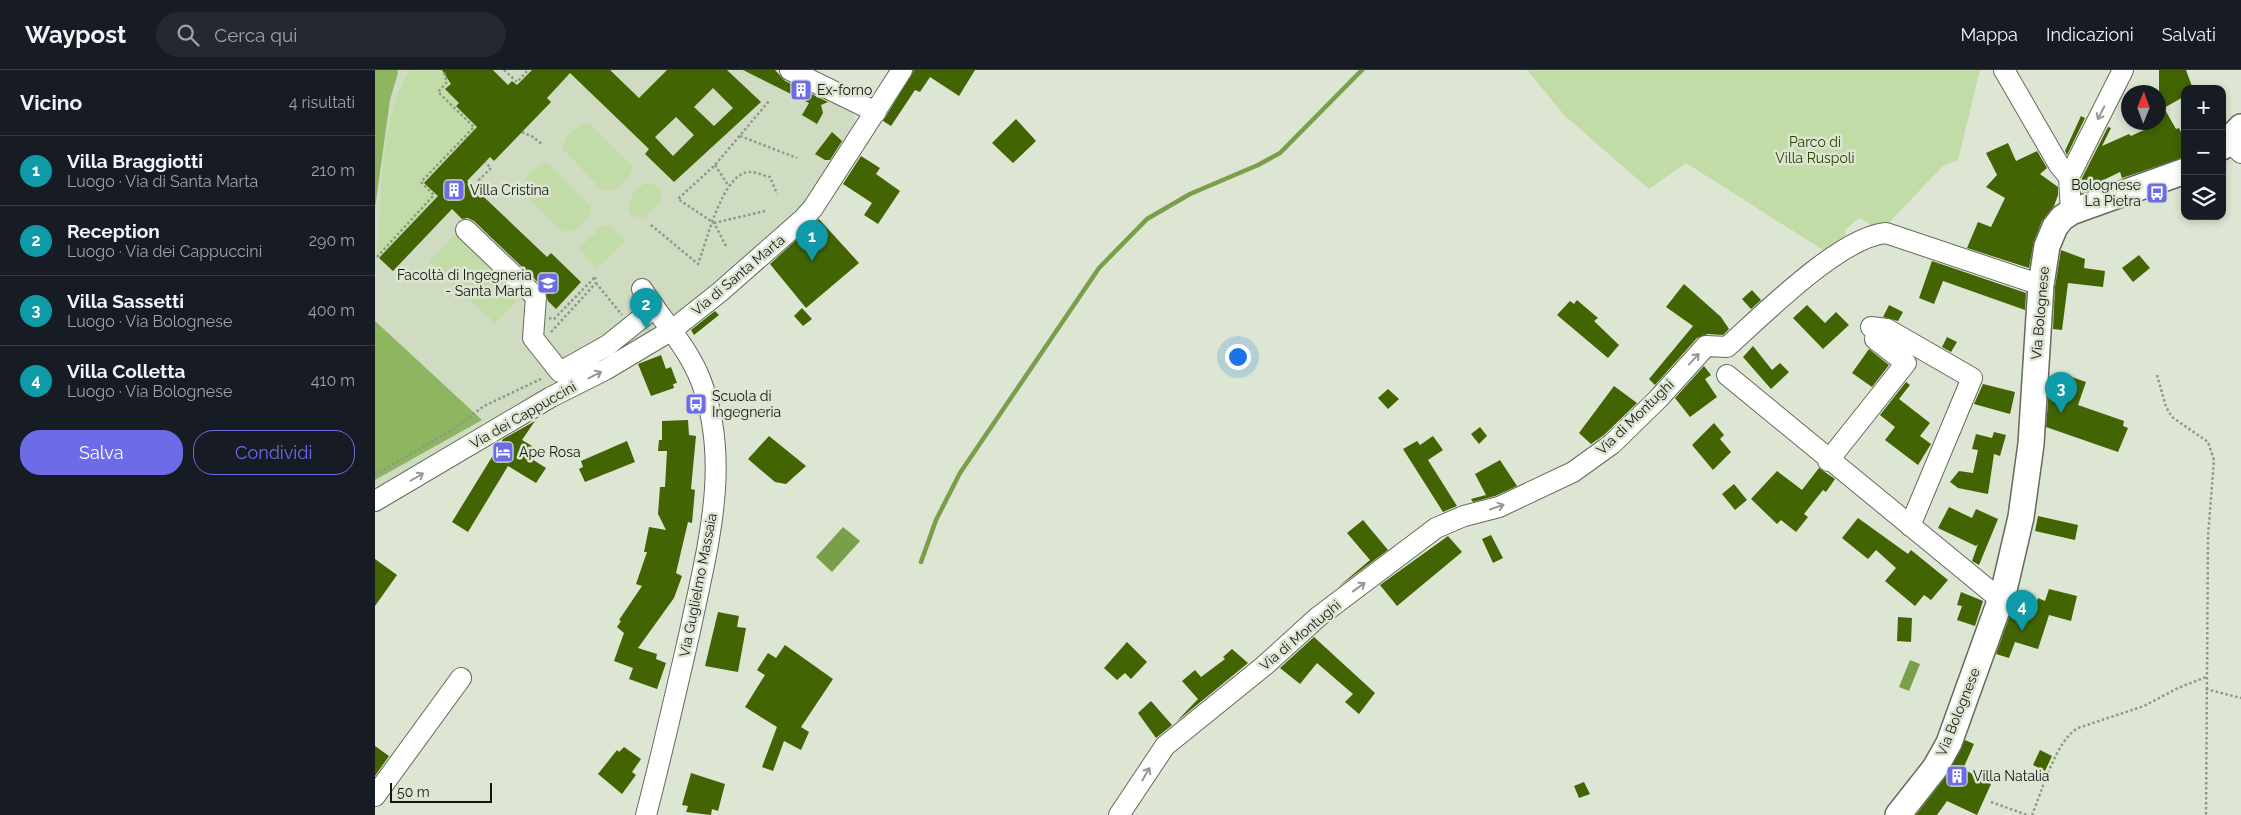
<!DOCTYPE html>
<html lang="it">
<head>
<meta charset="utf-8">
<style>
	:root { --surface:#171b24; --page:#242831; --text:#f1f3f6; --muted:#9ea1a6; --line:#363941; --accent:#6b6ce6 }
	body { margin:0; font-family:Raleway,sans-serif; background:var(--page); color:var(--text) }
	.controls { position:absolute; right:15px; top:15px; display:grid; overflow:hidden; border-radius:10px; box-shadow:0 2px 8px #0003 }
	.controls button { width:45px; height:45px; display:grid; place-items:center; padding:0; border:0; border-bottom:1px solid var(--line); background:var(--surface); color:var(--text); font:25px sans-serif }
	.compass { position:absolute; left:1746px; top:15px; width:45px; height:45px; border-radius:50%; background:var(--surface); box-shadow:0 2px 8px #0003; rotate:1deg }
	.scale { position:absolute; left:15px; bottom:12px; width:102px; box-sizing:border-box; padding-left:5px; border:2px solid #141711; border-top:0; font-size:14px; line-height:18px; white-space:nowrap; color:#141711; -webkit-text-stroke:4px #dce6d3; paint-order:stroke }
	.you { position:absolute; left:862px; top:286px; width:18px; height:18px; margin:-12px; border:4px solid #fff; border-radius:50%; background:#1a73e8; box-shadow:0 0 0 8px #1a73e833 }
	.badge { display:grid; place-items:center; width:32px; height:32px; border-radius:50%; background:var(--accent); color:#fff; font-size:16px; font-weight:700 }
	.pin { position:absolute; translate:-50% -41px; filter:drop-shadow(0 1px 2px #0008) }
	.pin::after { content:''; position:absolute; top:26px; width:18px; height:15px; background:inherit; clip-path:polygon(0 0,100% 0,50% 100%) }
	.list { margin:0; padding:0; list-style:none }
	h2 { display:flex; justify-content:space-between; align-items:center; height:65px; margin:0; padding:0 20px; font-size:21px }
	h2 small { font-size:16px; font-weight:400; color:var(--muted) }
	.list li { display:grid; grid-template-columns:32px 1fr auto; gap:15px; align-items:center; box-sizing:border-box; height:70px; padding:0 20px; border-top:1px solid var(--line) }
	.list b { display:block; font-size:19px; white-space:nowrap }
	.list p { margin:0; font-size:16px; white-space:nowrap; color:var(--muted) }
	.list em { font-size:16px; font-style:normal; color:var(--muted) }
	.actions { display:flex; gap:10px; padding:15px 20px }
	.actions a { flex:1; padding:11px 0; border:1px solid var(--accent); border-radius:20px; text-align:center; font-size:18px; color:var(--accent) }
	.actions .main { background:var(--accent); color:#fff }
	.icon { flex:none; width:28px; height:28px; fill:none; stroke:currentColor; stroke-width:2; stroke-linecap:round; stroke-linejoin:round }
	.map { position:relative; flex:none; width:1866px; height:745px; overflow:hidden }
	header { display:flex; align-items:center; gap:30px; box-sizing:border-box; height:70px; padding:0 25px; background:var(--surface); border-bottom:1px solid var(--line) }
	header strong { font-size:24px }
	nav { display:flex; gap:28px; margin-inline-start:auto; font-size:18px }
	.search { width:350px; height:45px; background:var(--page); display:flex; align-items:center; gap:12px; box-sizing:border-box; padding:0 18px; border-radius:28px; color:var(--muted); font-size:19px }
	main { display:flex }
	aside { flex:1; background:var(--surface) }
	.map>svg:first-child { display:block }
</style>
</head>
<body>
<header>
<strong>Waypost</strong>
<div class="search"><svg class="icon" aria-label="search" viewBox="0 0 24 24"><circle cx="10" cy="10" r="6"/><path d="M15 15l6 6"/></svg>Cerca qui</div>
<nav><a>Mappa</a><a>Indicazioni</a><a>Salvati</a></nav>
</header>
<main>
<aside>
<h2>Vicino<small>4 risultati</small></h2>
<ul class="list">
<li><span class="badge" style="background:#0f9aa8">1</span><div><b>Villa Braggiotti</b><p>Luogo · Via di Santa Marta</p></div><em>210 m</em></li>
<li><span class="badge" style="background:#0f9aa8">2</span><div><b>Reception</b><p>Luogo · Via dei Cappuccini</p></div><em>290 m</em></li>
<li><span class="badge" style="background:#0f9aa8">3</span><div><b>Villa Sassetti</b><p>Luogo · Via Bolognese</p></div><em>400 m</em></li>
<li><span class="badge" style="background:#0f9aa8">4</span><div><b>Villa Colletta</b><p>Luogo · Via Bolognese</p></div><em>410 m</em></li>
</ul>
<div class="actions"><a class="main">Salva</a><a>Condividi</a></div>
</aside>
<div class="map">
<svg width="1866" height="745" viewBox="0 0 1866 745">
	<rect width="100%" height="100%" fill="#dce6d3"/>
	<!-- built -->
	<path fill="#cfdcc2" d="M0,0H398L474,35L483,57L425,146L283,262L0,418Z"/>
	<!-- green -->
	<path fill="#c2dca7" d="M35,0H71L77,13L71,20L84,33L81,37L90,45L100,48L96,52L102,57L49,112L64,128L4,188L2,187C7,130 4,47 35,0Z
		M1152,0H1605L1583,90L1567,97L1506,161L1484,148L1470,160L1471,175L1456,185L1311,93L1274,119L1190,46Z
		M214,53L257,96C257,108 238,126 226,119L188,80C186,69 203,53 214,53Z
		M173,93L216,136C217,148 198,167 186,160L147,121C145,110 162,93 173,93Z
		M269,114H278L285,118L287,131L268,148L257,146C247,136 259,120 269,114Z
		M228,155L231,158L236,155L248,167L249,172L222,198L203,179Z
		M83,161L149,223L120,253L54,192Z"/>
	<!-- forest -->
	<path fill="#8eb560" d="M0,0H22L23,3L15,30L0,138Z
		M0,251L107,350L0,410Z"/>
	<!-- water -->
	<path fill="#7a9f4b" d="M468,457L485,471L457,502L441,487Z
		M1535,590L1545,594L1534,621L1524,617Z"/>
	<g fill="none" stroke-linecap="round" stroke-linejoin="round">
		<!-- stream -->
		<path stroke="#7a9f4b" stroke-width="4.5" d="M546,492L561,450L585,403L724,198L772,149L815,124L883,95L905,83L987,0"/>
	</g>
	<!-- building -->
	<path fill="#426403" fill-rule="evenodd" d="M67,0H118L133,15L137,11L142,15L157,0H235L264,28L292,0H352L386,32L299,112L270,84L274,79L195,3L172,28L176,32L119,91L115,87L92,111L172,187L176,183L206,212L181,239L173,231L169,218L99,151L93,148L87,149L77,139L18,201L4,188L63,126L49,113L102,57L81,36L84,33L70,19L76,14ZM338,18L358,38L339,56L319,37ZM301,47L319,65L298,86L280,67Z
		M368,0H400L410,11L453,32L446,35L448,43L442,54L427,45L434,33Z
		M539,0H600L584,26L555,7L545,22L540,20L516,56L508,51Z
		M1784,0H1811L1818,19H1810V26L1789,38L1801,59L1804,58L1810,71V87L1747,108L1745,102L1710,119L1706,116V110L1733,57L1736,58L1727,76L1754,64L1756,66L1784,53Z
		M1706,46L1710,48L1692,85L1690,81Z
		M641,49L661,71L638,93L617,73Z
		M457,62L467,71L455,90H450L440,84Z
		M1633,73L1641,91L1662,81L1672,98L1665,104L1683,117V125L1679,136L1667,151L1659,171L1654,198L1592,178L1603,152L1616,157L1630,128L1611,117L1622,105L1611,83Z
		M486,86L505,98L501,104L525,121L503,154L489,145L497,133L468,114Z
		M444,149L484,193L431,238L395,194Z
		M1686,180L1710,189L1709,198L1730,201L1728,217L1693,213L1687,260L1678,259L1680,217Z
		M1764,185L1775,198L1758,212L1747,198Z
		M1557,191L1651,223L1650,240L1568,211L1559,234L1544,228Z
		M1309,214L1346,247L1354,259L1348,265L1333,264L1322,268L1280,315L1274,309L1318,256L1291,237Z
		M1377,220L1386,230L1376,239L1367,229Z
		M1202,230L1223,248L1219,251L1244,275L1233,288L1182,245L1195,231L1199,234Z
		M1432,235L1450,253L1461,242L1474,255L1448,279L1418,248Z
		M1514,235L1528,242L1523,251L1508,247Z
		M427,238L437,249L428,256L419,246Z
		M340,241L344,245L319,265L316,260Z
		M1572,267L1582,272L1576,282L1567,277Z
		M1378,276L1397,300L1405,293L1414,302L1396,319L1368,287Z
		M1494,279L1514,295L1497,317L1477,303Z
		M286,285L291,299L296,297L302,313L298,314L299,318L276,326L263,294Z
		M1329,296L1336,305L1330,309L1342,327L1315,347L1300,328Z
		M1675,306L1692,312L1694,306L1711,312L1703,335L1749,351L1748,356L1753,358L1743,382L1671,357Z
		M1531,312L1535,315L1524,329L1555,353L1545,366L1556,374L1543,395L1510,370L1520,357L1505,345Z
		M1608,314L1640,322L1635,344L1599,334Z
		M1239,316L1262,333L1229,365L1216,374L1204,363Z
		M1013,319L1024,329L1013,339L1003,328Z
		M313,350L314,365L321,366L316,419L320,420L317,453L313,452L301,503L307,506L299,528L263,578L282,584L281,589L291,593L282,619L254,609L258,598L239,591L249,563L242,557L246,551L244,550L267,516L261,514L272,482H269L274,457L291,460L283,444L285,417H290L292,381H283L284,370H287V351Z
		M160,351L147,370L157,376L152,386L171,398L161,413L133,396L93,462L77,452L128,369Z
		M1339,353L1349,365L1345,369L1356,382L1338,400L1317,375Z
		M1105,357L1112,366L1104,374L1096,364Z
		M1619,362L1631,365L1625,386L1619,384L1613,424L1583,418L1575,412L1584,401L1598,403L1603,380L1597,379L1601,364L1617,368Z
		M394,366L431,396L411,414L400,412L373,389Z
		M1058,366L1068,380L1053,390L1082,436L1068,442L1028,379L1042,371L1045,375Z
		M252,371L260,392L210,412L204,399L208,397L206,391Z
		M1125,390L1142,416L1120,426L1098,432L1096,429L1111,425L1100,404Z
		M1444,398L1460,409L1451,422L1448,420L1429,444L1433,447L1421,462L1406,450L1402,454L1376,429L1402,401L1427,420Z
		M1359,414L1372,430L1360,440L1347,424Z
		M1574,437L1597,448L1601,439L1623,449L1604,495L1597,491L1603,474L1601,476L1563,458Z
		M1663,446L1703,455L1700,470L1660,461Z
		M1483,448L1533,484L1536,480L1573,510L1556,530L1549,525L1540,536L1510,511L1521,498L1501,480L1493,489L1467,468Z
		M988,450L1013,480L962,518L995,490L972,463Z
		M1116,465L1128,488L1118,493L1107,469Z
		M1073,466L1087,482L1022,536L1005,515Z
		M0,489L22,505L0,536Z
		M1674,519L1702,526L1696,551L1674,545L1663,579L1640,572L1634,588L1621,584L1641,528L1661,535L1663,528L1670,531Z
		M1586,522L1608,531L1600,556L1582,550L1587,536L1582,535Z
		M343,542L364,546L362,557L371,558L363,602L330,596Z
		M1523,547L1537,548L1536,572L1522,571Z
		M939,567L1000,623L984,644L970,632L978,624L942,593L925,614L905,598Z
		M752,572L772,592L756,609L750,603L742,610L729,598Z
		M410,575L458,609L426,657L434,662L426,680L409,671L398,701L387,697L402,657L370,637L390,605L382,600L393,583L401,588Z
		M857,579L873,593L801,652L823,629L807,611L820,600L826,607L850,589L848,587Z
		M776,631L797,655L781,668L763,643Z
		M1590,670L1599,674L1588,699L1616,714L1602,745L1572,731L1562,745H1541L1572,705Z
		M0,676L14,686L0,706Z
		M249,677L266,689L257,702L261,705L247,724L223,704L242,680L244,682Z
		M1665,680L1677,686L1670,701L1658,695Z
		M316,703L350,714L343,741L337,739L336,745L311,742L313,736L307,735Z
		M1209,712L1215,724L1204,728L1199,716Z"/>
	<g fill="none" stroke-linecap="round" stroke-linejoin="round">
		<!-- minor casing -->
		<g stroke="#636b5b" stroke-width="22">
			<path id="minor" d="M415,0L501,42
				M1629,0L1684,95L1694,107
				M1853,71L1866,83
				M1696,142L1694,107L1748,0
				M91,160L161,227L158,268L185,302L233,275L279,238
				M267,219C286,249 313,277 326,311C357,393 332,479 315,561C301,622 287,684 271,745
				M1496,257L1512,259L1597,308L1535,456
				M1352,305L1626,530
				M1453,391L1531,293L1500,269
				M0,431L176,327L230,300L297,260L345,222L428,149L438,138L527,0
				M0,726L86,608
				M744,745L790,676L889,596L943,547L1061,458L1089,446L1124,437L1198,402L1237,374L1284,328L1331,276L1352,277C1388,245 1465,167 1511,163L1666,215"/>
		</g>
		<!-- major casing -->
		<g stroke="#636b5b" stroke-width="28">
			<path id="major" d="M1847,77L1866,57
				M1523,745L1560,698L1574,673L1629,520L1646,447L1656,374L1666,215L1672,176L1680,157L1687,148L1696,142L1810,101"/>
		</g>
		<!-- path -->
		<path stroke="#909789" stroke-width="2.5" stroke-dasharray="2.5 2.5" stroke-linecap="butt" d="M129,0L142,12L153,0
			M147,62L158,67L168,75
			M365,66L422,88
			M340,95L353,115
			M108,114L104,110L116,98L110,92
			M339,153L390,141
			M276,155L323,194C332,171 348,100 376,102C382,102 389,106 395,107L402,124
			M351,176L339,153L303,129L340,95L394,31
			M2,187L59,125L46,112L99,57L63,22L72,12L68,0
			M221,213L247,245
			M174,248L179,249L220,207
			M176,262L221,213L220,207
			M1782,305L1791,337L1797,347L1833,372L1839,390L1833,466L1831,745
			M0,405L77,360L109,336L168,308
			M1831,619L1866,628
			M1616,732L1652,745
			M1657,745C1667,721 1681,670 1703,658L1769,636L1803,618L1831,607"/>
		<!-- minor -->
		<use href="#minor" stroke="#fff" stroke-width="20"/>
		<!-- major -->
		<use href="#major" stroke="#fff" stroke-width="25"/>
	</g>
	<!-- one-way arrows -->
	<defs><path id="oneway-shaft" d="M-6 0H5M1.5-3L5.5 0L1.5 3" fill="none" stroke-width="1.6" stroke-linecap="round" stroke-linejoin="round" transform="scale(1.25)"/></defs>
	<g stroke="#959794">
		<use href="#oneway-shaft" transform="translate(1726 43) rotate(117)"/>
		<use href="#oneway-shaft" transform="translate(1319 289) rotate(-48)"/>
		<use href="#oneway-shaft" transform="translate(220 305) rotate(-27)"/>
		<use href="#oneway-shaft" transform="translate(42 407) rotate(-30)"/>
		<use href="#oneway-shaft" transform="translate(1122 437) rotate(-19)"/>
		<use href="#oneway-shaft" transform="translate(984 517) rotate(-36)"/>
		<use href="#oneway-shaft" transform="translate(771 704) rotate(-60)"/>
	</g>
	<!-- icons -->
	<defs>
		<g id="building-square" transform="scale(1.125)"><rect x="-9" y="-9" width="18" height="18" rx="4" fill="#6b6ce6" stroke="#dce6d3"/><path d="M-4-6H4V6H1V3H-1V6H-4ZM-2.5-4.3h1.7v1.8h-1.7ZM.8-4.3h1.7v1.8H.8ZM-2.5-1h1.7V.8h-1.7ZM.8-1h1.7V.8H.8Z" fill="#fff"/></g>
		<g id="bus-square" transform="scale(1.125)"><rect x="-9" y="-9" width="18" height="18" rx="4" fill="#6b6ce6" stroke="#dce6d3"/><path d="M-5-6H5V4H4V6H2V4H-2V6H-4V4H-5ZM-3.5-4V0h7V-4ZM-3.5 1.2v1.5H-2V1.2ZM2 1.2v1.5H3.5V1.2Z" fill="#fff"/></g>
		<g id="university-square" transform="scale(1.125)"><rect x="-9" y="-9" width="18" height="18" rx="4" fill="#6b6ce6" stroke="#dce6d3"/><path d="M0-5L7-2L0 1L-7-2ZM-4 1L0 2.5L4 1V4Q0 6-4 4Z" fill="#fff"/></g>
		<g id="hotel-square" transform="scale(1.125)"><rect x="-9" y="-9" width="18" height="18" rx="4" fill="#6b6ce6" stroke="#dce6d3"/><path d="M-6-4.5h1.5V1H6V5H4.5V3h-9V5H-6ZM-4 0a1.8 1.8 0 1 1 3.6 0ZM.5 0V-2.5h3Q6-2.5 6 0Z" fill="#fff"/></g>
	</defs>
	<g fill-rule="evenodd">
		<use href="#building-square" x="426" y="20"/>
		<use href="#building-square" x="79" y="120"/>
		<use href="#bus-square" x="1782" y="123"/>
		<use href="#university-square" x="173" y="213"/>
		<use href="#bus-square" x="321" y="334"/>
		<use href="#hotel-square" x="128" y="382"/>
		<use href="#building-square" x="1582" y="706"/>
	</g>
	<g text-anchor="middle" stroke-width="5" stroke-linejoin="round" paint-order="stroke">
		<!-- poi labels -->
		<g font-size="14" fill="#141711" stroke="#dce6d3" text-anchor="start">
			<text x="442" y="25">Ex-forno</text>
			<text x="1766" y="120" text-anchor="end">Bolognese<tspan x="1766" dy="16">La Pietra</tspan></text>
			<text x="95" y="125">Villa Cristina</text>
			<text x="157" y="210" text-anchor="end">Facoltà di Ingegneria<tspan x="157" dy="16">- Santa Marta</tspan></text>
			<text x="337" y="331">Scuola di<tspan x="337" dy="16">Ingegneria</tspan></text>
			<text x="144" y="387">Ape Rosa</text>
			<text x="1598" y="711">Villa Natalia</text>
		</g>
		<!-- park labels -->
		<g font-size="14" fill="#2a4201" stroke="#dce6d3">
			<text x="1440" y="77">Parco di<tspan x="1440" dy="16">Villa Ruspoli</tspan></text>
		</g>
		<!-- street labels -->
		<g font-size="14" fill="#141711" stroke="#dce6d3">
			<text transform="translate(363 205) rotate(-40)" y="5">Via di Santa Marta</text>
			<text transform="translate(1665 243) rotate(-85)" y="5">Via Bolognese</text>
			<text transform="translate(148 345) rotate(-30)" y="5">Via dei Cappuccini</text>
			<text transform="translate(1260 347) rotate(-44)" y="5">Via di Montughi</text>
			<text transform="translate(323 515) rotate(-79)" y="5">Via Guglielmo Massaia</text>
			<text transform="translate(925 565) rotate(-40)" y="5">Via di Montughi</text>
			<text transform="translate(1583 642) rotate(-68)" y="5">Via Bolognese</text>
		</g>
	</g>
</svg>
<div class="controls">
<button>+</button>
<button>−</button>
<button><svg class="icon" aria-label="layers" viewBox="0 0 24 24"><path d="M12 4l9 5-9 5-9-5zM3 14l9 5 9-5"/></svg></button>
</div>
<svg class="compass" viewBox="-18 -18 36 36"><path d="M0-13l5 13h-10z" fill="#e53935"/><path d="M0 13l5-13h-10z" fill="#9ea1a6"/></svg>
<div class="scale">50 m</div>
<div class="you"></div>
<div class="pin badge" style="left:437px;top:191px;background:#0f9aa8">1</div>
<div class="pin badge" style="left:271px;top:259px;background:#0f9aa8">2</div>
<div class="pin badge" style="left:1686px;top:343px;background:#0f9aa8">3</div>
<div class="pin badge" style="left:1647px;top:561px;background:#0f9aa8">4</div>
</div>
</main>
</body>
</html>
